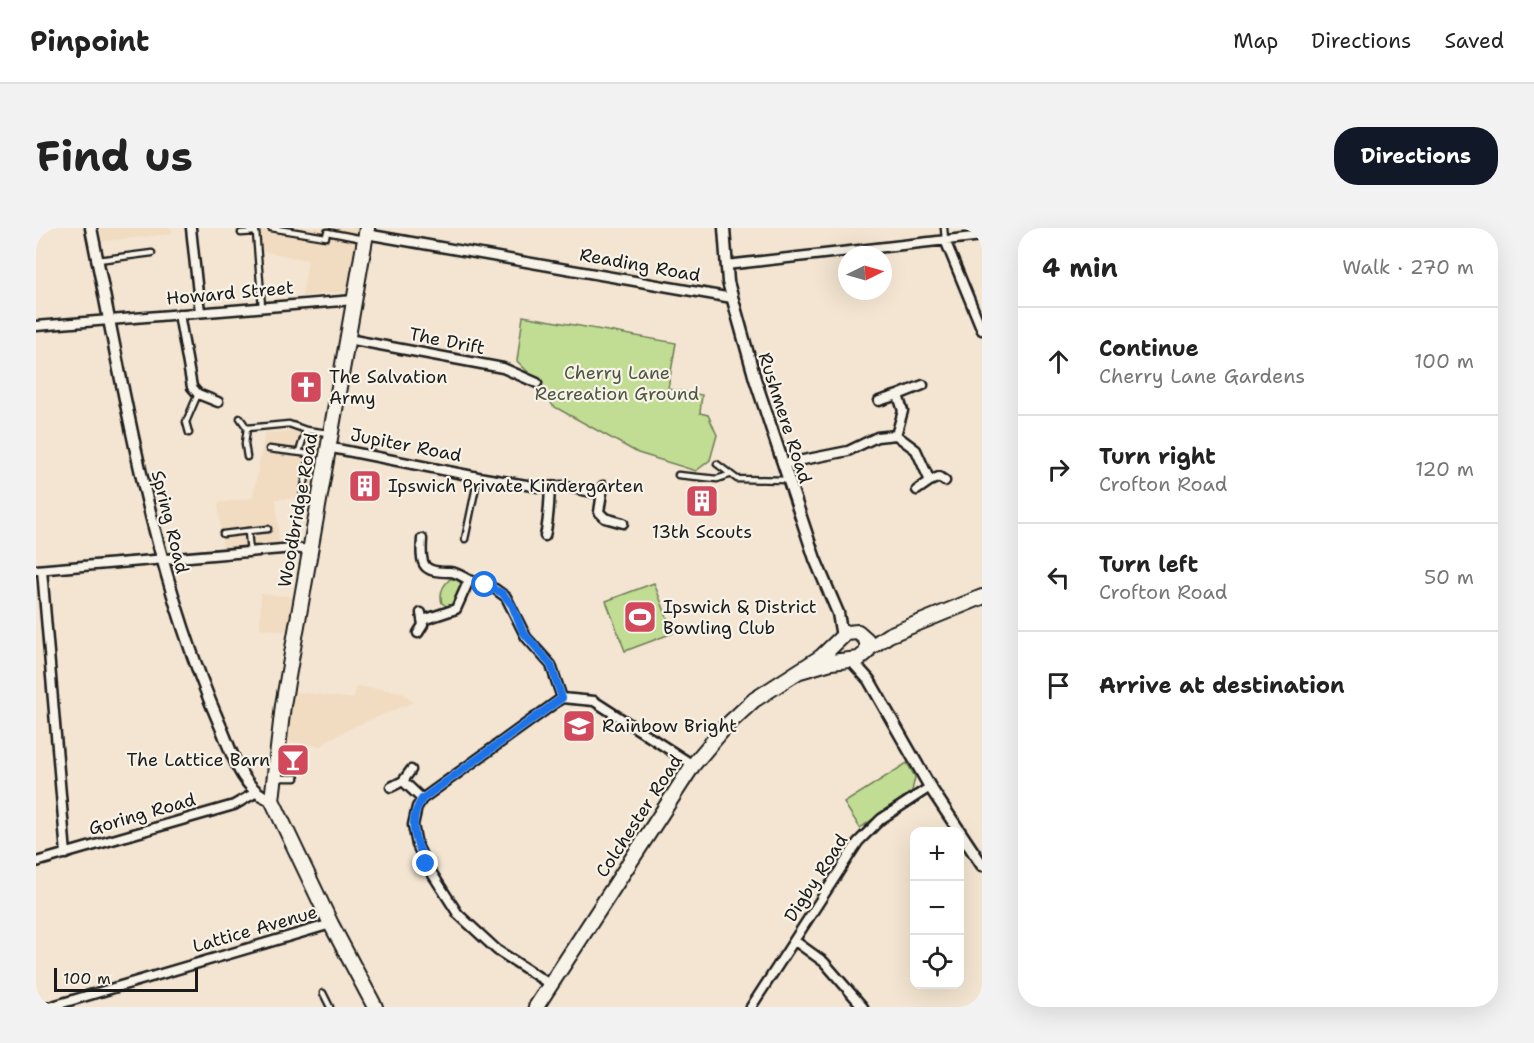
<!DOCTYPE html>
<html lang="en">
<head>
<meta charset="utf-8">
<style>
	:root { --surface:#fff; --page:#f2f2f2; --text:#222; --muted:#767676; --line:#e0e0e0; --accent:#111827 }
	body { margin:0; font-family:"Shantell Sans",sans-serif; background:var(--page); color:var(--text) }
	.controls { position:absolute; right:18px; bottom:18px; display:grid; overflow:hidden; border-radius:12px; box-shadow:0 6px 24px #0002 }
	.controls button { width:54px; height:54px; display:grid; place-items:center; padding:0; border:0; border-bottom:2px solid var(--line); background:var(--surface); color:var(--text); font:30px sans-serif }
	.compass { position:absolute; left:802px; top:18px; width:54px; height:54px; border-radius:50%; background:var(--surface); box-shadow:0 6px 24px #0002; rotate:85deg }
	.scale { position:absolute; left:18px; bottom:15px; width:144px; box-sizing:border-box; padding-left:6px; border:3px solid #1c1c1c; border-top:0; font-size:16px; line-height:21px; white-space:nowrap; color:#1c1c1c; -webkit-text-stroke:4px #f7f3e8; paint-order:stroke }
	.stop { position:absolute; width:18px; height:18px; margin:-14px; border:4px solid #1a73e8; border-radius:50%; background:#fff }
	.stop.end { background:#1a73e8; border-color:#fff; box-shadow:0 2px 6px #0008 }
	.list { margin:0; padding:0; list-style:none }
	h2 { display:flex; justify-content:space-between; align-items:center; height:78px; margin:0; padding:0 24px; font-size:26px }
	h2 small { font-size:20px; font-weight:400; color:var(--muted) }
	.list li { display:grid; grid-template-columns:39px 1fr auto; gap:18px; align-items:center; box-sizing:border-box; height:108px; padding:0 24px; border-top:2px solid var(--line) }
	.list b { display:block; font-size:22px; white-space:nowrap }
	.list p { margin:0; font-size:20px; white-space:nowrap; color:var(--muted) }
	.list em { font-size:20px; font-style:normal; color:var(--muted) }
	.icon { flex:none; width:33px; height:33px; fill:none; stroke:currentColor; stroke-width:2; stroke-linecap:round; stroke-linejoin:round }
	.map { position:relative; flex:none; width:946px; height:779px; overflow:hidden; border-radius:24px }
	header { display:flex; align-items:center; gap:36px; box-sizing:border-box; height:84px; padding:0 30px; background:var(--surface); border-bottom:2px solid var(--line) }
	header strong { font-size:28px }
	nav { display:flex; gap:33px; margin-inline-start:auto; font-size:21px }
	.intro { display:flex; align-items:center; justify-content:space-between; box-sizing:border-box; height:144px; padding:0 36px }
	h1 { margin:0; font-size:42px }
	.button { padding:15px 27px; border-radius:24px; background:var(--accent); color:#fff; font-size:21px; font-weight:700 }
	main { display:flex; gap:36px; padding:0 36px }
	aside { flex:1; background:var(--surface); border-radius:24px; box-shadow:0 6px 24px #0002 }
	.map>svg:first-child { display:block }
</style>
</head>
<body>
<header>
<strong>Pinpoint</strong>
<nav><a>Map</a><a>Directions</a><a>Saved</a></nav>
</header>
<div class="intro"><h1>Find us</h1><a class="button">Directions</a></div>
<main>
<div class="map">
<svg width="946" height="779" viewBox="0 0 946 779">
	<rect width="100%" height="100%" fill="#f3e5d1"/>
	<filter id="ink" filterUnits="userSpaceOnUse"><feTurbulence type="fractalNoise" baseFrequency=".0167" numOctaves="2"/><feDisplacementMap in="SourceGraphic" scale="12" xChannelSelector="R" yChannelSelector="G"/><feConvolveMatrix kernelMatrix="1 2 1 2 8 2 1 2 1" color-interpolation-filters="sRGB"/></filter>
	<g filter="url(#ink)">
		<!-- built -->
		<path fill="#f1dbc1" d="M64,0H135V6L67,13Z
			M224,0H323L313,63L266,68L272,32L225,23Z
			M265,203L283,212H292L282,269L240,271L243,316L187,321L182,275L217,270L229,205Z
			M225,366L260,369L254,404L224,400Z
			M320,458L365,464L377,474L322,497L290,513L287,518L246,514L253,463L318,471Z"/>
		<!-- green -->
		<path fill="#c1dc93" stroke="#6e7c58" stroke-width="1.5" d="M487,88L640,115L632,161L666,167L664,185L672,187L681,207L674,232L660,243L602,225L517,178L504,156L481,133Z
			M414,351H421L426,357L420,373L412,379L406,375C403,365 406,358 414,351Z
			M618,355L637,405L589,423L570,373Z
			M871,535L879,549L876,563L824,600L808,575Z"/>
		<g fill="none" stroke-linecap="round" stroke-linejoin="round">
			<!-- service casing -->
			<g stroke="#1c1c1c" stroke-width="9">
				<path id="service" d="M235,0L290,9L291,4L327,11
					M908,0L909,12
					M205,5L220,4L226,79
					M62,32L116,25
					M204,190L211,200L253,196L270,202
					M153,205L150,194L162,166
					M233,221L274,226L267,265
					M263,224L270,202L292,205
					M211,229L209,216L211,200
					M681,236L701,251L751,252
					M642,247L681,251L693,247
					M212,303L232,301
					M187,306L212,303L214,325
					M429,311L442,249
					M240,550H260
					M287,765L294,779"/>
			</g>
			<!-- minor casing -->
			<g stroke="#1c1c1c" stroke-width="13">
				<path id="minor" d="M155,0L164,84
					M330,6L696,70
					M909,12L946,102
					M690,37L946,8
					M143,86L156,159L162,166L182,174
					M0,98L318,72
					M312,111L467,140L501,155
					M862,167L887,157
					M843,173L862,167L867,183L860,207
					M291,219L442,249L503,259L527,258L565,266
					M747,236L812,223L841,209L860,207L880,222L894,253L881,262
					M894,253L903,249L909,253
					M567,258L563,284L569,290L587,295
					M509,308C513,292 513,276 514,259
					M386,311C384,339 387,344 414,344C420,344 427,349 433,352
					M0,342L258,320L273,322
					M6,342L30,626
					M387,392L420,381L433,352L459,361L470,369L490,409L515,437L526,470
					M382,405L387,397L385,385
					M367,553L375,542
					M355,559L367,553L386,571
					M0,634L198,577L219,565
					M759,713L788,734L827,779
					M515,757L461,722L422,686L390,636L381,617L377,597L381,579L386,571L526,470L558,473L657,537
					M13,779L295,696
					M715,779L822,614L845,591L894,559"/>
			</g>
			<!-- tertiary casing -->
			<g stroke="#1c1c1c" stroke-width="15">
				<path id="tertiary" d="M55,0C89,168 115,338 184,497C195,522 206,564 236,572
					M688,0L692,54L719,151L779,331L802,385L806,409
					M815,432L833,452L894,559L946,637"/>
			</g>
			<!-- primary casing -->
			<g stroke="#1c1c1c" stroke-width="18">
				<path id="primary" d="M331,0L247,477L236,572L295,696L339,779
					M832,421L853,407L946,369
					M500,779L657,537L689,499L718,472L785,429L810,405L822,404L831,412V424L823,431L795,434L764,443"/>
			</g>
			<!-- service -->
			<use href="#service" stroke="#f7f3e8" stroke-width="4.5"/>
			<!-- minor -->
			<use href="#minor" stroke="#f7f3e8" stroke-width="8"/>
			<!-- tertiary -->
			<use href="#tertiary" stroke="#f7f3e8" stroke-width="10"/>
			<!-- primary -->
			<use href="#primary" stroke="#f7f3e8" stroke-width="14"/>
		</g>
	</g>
	<g fill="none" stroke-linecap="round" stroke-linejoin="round" filter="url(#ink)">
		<!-- route -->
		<path stroke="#1a73e8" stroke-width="8" d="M390,636C379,613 371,594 386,571L526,470L515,437L487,404L476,377L466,365L449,357"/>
	</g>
	<!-- icons -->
	<defs>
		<g id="church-square" transform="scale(1.725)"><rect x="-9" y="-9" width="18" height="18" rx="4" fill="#d1495b" stroke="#f7f3e8"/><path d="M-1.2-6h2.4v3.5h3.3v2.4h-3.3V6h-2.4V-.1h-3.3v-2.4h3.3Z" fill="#fff"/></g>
		<g id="building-square" transform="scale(1.725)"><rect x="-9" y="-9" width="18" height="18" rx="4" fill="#d1495b" stroke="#f7f3e8"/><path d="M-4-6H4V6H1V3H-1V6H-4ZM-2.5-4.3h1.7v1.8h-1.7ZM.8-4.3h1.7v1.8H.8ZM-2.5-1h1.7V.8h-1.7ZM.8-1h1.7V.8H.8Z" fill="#fff"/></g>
		<g id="stadium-square" transform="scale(1.725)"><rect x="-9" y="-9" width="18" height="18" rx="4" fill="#d1495b" stroke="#f7f3e8"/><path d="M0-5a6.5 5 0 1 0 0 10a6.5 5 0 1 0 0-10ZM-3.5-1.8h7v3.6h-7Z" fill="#fff"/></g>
		<g id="school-square" transform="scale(1.725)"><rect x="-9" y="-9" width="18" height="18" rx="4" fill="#d1495b" stroke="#f7f3e8"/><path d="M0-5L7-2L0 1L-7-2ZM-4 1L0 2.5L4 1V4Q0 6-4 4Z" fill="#fff"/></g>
		<g id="bar-square" transform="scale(1.725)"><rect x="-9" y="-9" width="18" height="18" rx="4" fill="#d1495b" stroke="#f7f3e8"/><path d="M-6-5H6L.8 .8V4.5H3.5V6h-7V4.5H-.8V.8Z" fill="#fff"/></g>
	</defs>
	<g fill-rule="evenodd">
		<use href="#church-square" x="270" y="159"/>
		<use href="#building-square" x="329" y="258"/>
		<use href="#building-square" x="666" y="273"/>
		<use href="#stadium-square" x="604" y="389"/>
		<use href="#school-square" x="543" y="498"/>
		<use href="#bar-square" x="257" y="532"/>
	</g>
	<g text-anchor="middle" stroke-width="4.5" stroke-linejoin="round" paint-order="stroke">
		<!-- street labels -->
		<g font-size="18" fill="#1c1c1c" stroke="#f7f3e8">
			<text transform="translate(604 37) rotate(10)" y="6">Reading Road</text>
			<text transform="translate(194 65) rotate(-5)" y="6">Howard Street</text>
			<text transform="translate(411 113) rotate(11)" y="6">The Drift</text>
			<text transform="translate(749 190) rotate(72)" y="6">Rushmere Road</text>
			<text transform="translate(370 217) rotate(11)" y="6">Jupiter Road</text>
			<text transform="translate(262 282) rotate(-80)" y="6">Woodbridge Road</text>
			<text transform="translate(134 294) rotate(76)" y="6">Spring Road</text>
			<text transform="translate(106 586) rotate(-16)" y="6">Goring Road</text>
			<text transform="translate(603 588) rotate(-57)" y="6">Colchester Road</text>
			<text transform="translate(780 650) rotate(-57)" y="6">Digby Road</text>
			<text transform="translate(219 701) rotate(-16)" y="6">Lattice Avenue</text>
		</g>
		<!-- park labels -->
		<g font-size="18" fill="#4e5640" stroke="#f7f3e8">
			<text x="581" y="151">Cherry Lane<tspan x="581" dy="21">Recreation Ground</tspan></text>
		</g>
		<!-- poi labels -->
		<g font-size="18" fill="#1c1c1c" stroke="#f7f3e8" text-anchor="start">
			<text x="293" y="155">The Salvation<tspan x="293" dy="21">Army</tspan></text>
			<text x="352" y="264">Ipswich Private Kindergarten</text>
			<text x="666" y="310" text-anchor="middle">13th Scouts</text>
			<text x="627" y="385">Ipswich &amp; District<tspan x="627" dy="21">Bowling Club</tspan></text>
			<text x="566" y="504">Rainbow Bright</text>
			<text x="234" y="538" text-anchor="end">The Lattice Barn</text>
		</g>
	</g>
</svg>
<div class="controls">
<button>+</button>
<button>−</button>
<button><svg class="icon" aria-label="locate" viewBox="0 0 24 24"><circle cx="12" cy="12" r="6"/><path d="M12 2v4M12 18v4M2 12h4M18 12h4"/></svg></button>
</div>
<svg class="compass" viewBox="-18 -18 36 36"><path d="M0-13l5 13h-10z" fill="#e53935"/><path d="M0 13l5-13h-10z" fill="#767676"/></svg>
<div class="scale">100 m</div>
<div class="stop" style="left:449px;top:357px"></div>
<div class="stop end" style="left:390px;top:636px"></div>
</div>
<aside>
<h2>4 min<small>Walk · 270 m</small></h2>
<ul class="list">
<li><svg class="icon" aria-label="ahead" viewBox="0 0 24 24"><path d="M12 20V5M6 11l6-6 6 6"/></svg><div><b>Continue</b><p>Cherry Lane Gardens</p></div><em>100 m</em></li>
<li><svg class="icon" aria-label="right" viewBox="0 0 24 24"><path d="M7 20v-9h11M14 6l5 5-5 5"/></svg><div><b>Turn right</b><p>Crofton Road</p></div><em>120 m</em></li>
<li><svg class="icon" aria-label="left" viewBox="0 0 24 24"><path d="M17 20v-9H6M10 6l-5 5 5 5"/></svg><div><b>Turn left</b><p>Crofton Road</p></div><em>50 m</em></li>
<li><svg class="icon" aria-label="arrive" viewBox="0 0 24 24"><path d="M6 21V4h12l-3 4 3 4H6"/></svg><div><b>Arrive at destination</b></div></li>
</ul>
</aside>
</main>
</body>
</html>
